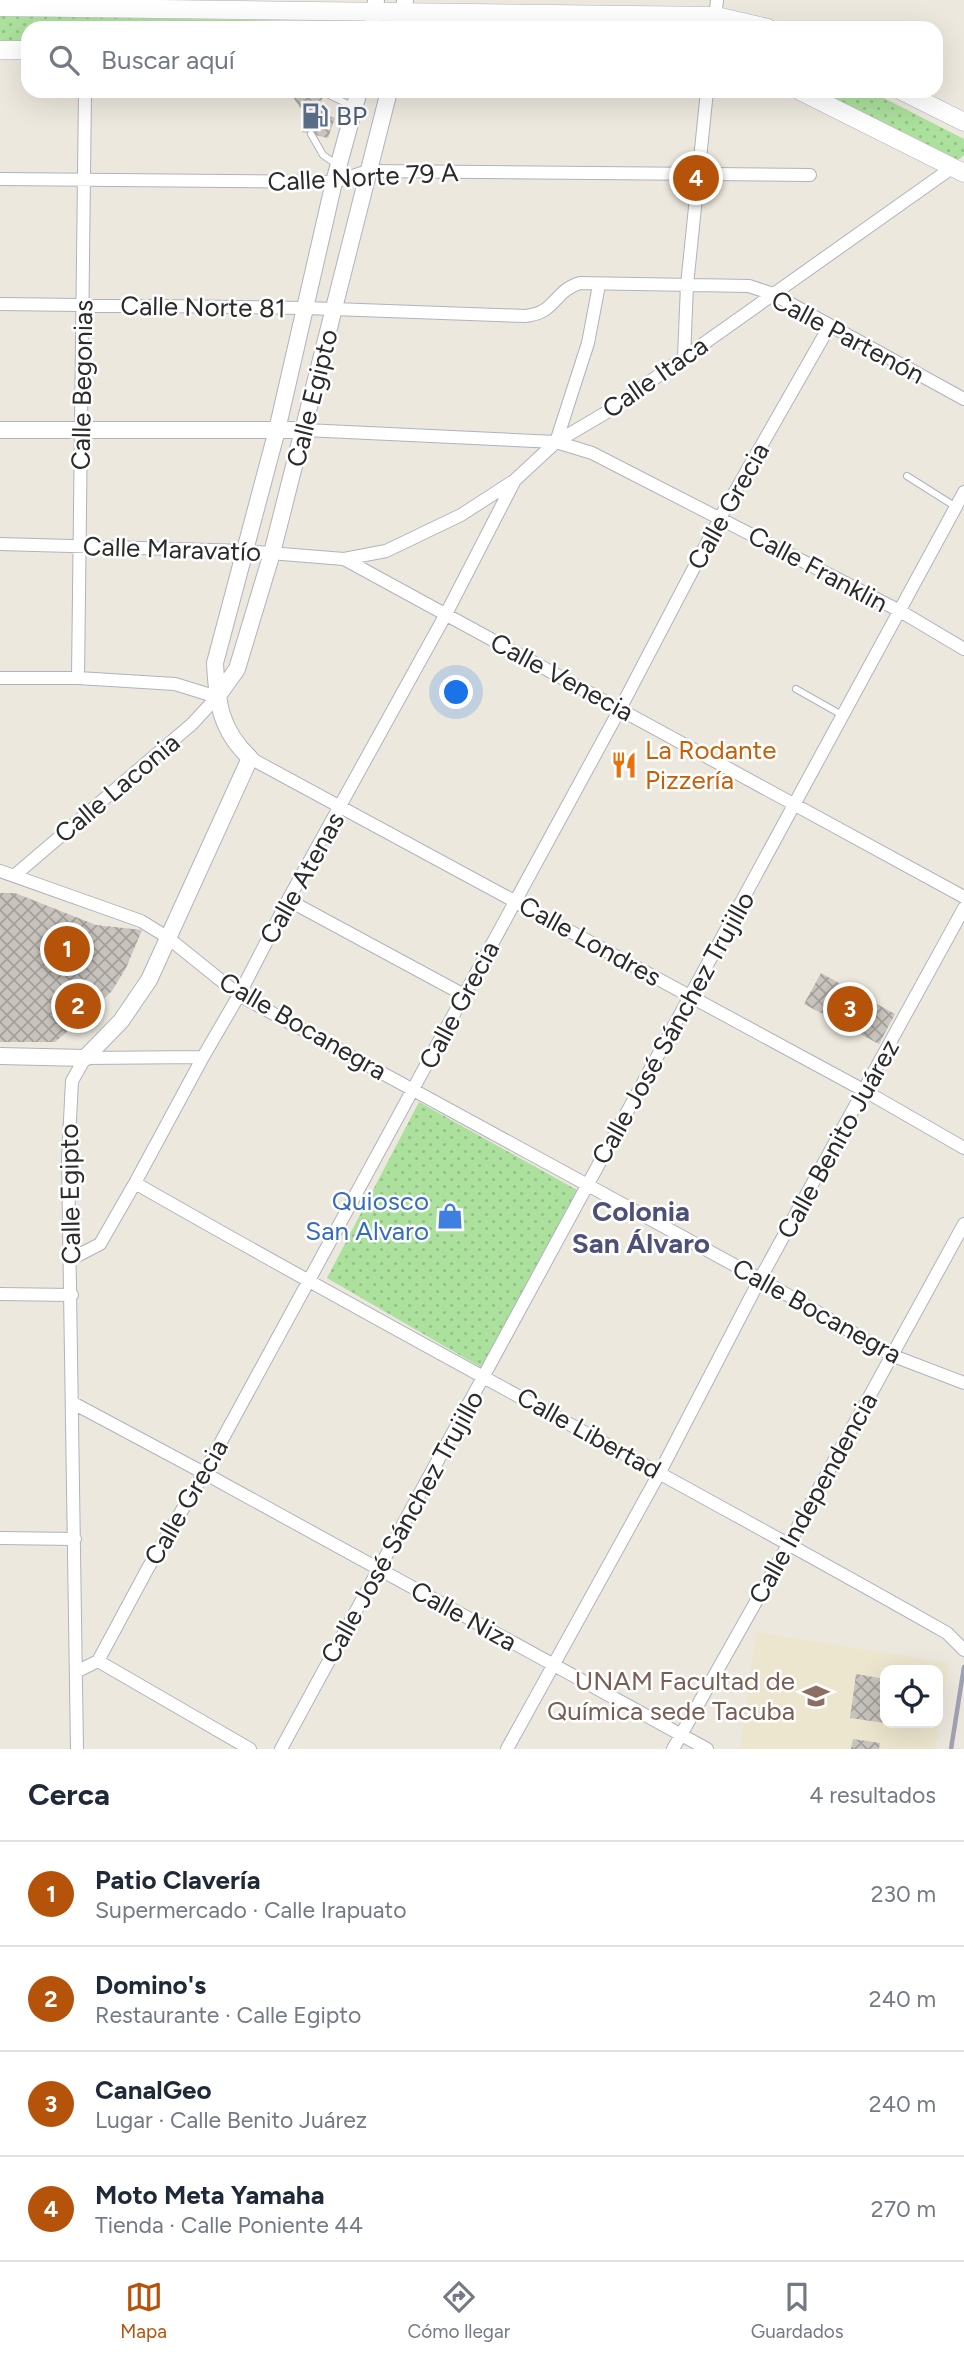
<!DOCTYPE html>
<html lang="es">
<head>
<meta charset="utf-8">
<style>
	:root { --surface:#fff; --page:#f6f6f7; --text:#1f2937; --muted:#747a83; --line:#e0e1e3; --accent:#b45309 }
	body { margin:0; font-family:Figtree,sans-serif; background:var(--page); color:var(--text) }
	.controls { position:absolute; right:21px; bottom:21px; display:grid; overflow:hidden; border-radius:14px; box-shadow:0 7px 28px #0002 }
	.controls button { width:63px; height:63px; display:grid; place-items:center; padding:0; border:0; border-bottom:2px solid var(--line); background:var(--surface); color:var(--text); font:35px sans-serif }
	.you { position:absolute; left:457px; top:693px; width:24px; height:24px; margin:-18px; border:5px solid #fff; border-radius:50%; background:#1a73e8; box-shadow:0 0 0 10px #1a73e833 }
	.badge { display:grid; place-items:center; width:46px; height:46px; border-radius:50%; background:var(--accent); color:#fff; font-size:23px; font-weight:700 }
	.pin { position:absolute; translate:-50% -50%; border:4px solid #fff; box-shadow:0 2px 7px #0006 }
	.list { margin:0; padding:0; list-style:none }
	h2 { display:flex; justify-content:space-between; align-items:center; height:91px; margin:0; padding:0 28px; font-size:30px }
	h2 small { font-size:23px; font-weight:400; color:var(--muted) }
	.list li { display:grid; grid-template-columns:46px 1fr auto; gap:21px; align-items:center; box-sizing:border-box; height:105px; padding:0 28px; border-top:2px solid var(--line) }
	.list b { display:block; font-size:26px; white-space:nowrap }
	.list p { margin:0; font-size:23px; white-space:nowrap; color:var(--muted) }
	.list em { font-size:23px; font-style:normal; color:var(--muted) }
	.icon { flex:none; width:38px; height:38px; fill:none; stroke:currentColor; stroke-width:2; stroke-linecap:round; stroke-linejoin:round }
	.map { position:relative; flex:none; width:964px; height:1749px; overflow:hidden }
	.search { position:absolute; background:var(--surface); box-shadow:0 7px 28px #0002; left:21px; right:21px; top:21px; height:77px; display:flex; align-items:center; gap:18px; box-sizing:border-box; padding:0 24px; border-radius:21px; color:var(--muted); font-size:26px }
	.sheet { height:511px; background:var(--surface) }
	nav { display:flex; justify-content:space-around; align-items:center; box-sizing:border-box; height:98px; border-top:2px solid var(--line); background:var(--surface); font-size:19px; color:var(--muted) }
	nav a { display:grid; justify-items:center; gap:4px }
	nav .on { color:var(--accent) }
	.map>svg:first-child { display:block }
</style>
</head>
<body>
<div class="map">
<svg width="964" height="1749" viewBox="0 0 964 1749">
	<defs>
		<pattern id="grass-dots" width="8" height="8" patternUnits="userSpaceOnUse" patternTransform="scale(1.75)"><rect width="8" height="8" fill="#ace09d"/><path d="M2 2h.1M6 6h.1" fill="none" stroke="#94c087" stroke-width="1.8" stroke-linecap="round"/></pattern>
		<pattern id="building-cross-hatch" width="8" height="8" patternUnits="userSpaceOnUse" patternTransform="scale(1.75)"><rect width="8" height="8" fill="#c8c4bd"/><path d="M0 0l8 8M0 8l8-8" fill="none" stroke="#a39f9a"/></pattern>
	</defs>
	<rect width="100%" height="100%" fill="#ece8de"/>
	<!-- education -->
	<path fill="#ede6ce" fill-rule="evenodd" d="M756,1632L949,1663L935,1749H740ZM885,1670H938V1723H885Z"/>
	<!-- grass -->
	<path fill="url(#grass-dots)" d="M0,16L356,22V28H28V42H0Z
		M418,24L703,28H418Z
		M821,91H870L964,139V155L957,161Z
		M419,1102L577,1190L482,1368L327,1278Z"/>
	<!-- building -->
	<path fill="url(#building-cross-hatch)" d="M292,91H330L321,100L324,114L335,118L328,138L302,132L301,109L290,93Z
		M0,893H15L96,925L142,930L126,968L112,991L88,1014L55,1042H0Z
		M821,973L895,1014L879,1044L804,1004Z
		M856,1674L885,1679V1723L850,1718Z
		M853,1739L880,1743L879,1749H851Z"/>
	<g fill="none" stroke-linecap="round" stroke-linejoin="round">
		<!-- service casing -->
		<g stroke="#b1b2be" stroke-width="8">
			<path id="service" d="M327,94L354,107
				M311,134L323,155L336,164
				M907,476L956,507
				M796,689L842,715"/>
		</g>
		<!-- minor casing -->
		<g stroke="#b1b2be" stroke-width="14">
			<path id="minor" d="M714,28L717,0
				M0,179L334,182L368,171L810,175
				M0,304L306,308L525,316C557,313 553,291 580,283L749,286L773,294L964,399
				M684,358L687,285L707,91
				M305,430L556,442L592,453L900,611L964,649
				M556,442L588,343L599,285
				M0,544L245,551L344,559L386,551L461,515L515,480L556,442L607,412L953,167
				M344,559L964,897
				M0,678H78L175,684L217,697L192,724L15,875
				M78,678L85,91
				M250,758L865,1091L964,1148
				M0,871L141,921L167,937L239,995L760,1279L891,1355L964,1383
				M288,900L464,995
				M135,1183C403,1337 678,1480 947,1633L964,1650
				M71,1259L100,1244L135,1183L203,1057L239,995L288,900L446,614L515,480
				M0,1294L72,1295
				M73,1403L204,1473L707,1749
				M0,1538L75,1539
				M98,1661L250,1749
				M76,1672L98,1661L148,1568L204,1473L620,709L720,518L829,327
				M77,1749L68,1159L72,1081L85,1058L203,1057
				M281,1749L964,492
				M507,1749L660,1472L760,1279L964,908
				M673,1749L789,1543L964,1224"/>
		</g>
		<!-- tertiary casing -->
		<g stroke="#b1b2be" stroke-width="18">
			<path id="tertiary" d="M373,28L376,0
				M402,28L405,0
				M0,430H305
				M217,697L237,669L272,553L389,91
				M0,1056L85,1058L121,1021L149,980L250,758C220,730 217,702 215,663L277,430L334,182L359,91"/>
		</g>
		<!-- secondary casing -->
		<g stroke="#b1b2be" stroke-width="19">
			<path id="secondary" d="M0,7L716,16L768,28
				M0,50H28
				M800,91L964,173
				M902,91L964,122"/>
		</g>
		<!-- service -->
		<use href="#service" stroke="#fff" stroke-width="6"/>
		<!-- minor -->
		<use href="#minor" stroke="#fff" stroke-width="12"/>
		<!-- tertiary -->
		<use href="#tertiary" stroke="#fff" stroke-width="16"/>
		<!-- secondary -->
		<use href="#secondary" stroke="#fff" stroke-width="18"/>
		<!-- rail -->
		<path stroke="#a1a1b4" stroke-width="4.5" d="M951,1749L964,1667"/>
	</g>
	<!-- icons -->
	<defs>
		<g id="fuel-bare" transform="scale(2.1)"><path d="M-5.5-6h7V0h2V4h1.3V-2.5L3-4.5l.8-.8L6-3V5H2.5V1h-1V6h-7ZM-4.2-4.7v3.2H.2V-4.7Z" fill="#5c6f8a" stroke="#fff" stroke-width="2.5" paint-order="stroke"/></g>
		<g id="restaurant-bare" transform="scale(2.1)"><path d="M-5-6h1v4h1v-4h1v4h1v-4h1v5L-1.5 .5V6h-2V.5L-5-1ZM5-6V6H3V1.5H1.5Q1.5-4 5-6Z" fill="#e8710a" stroke="#fff" stroke-width="2.5" paint-order="stroke"/></g>
		<g id="shop-bare" transform="scale(2.1)"><path d="M-5-2.5h2.3a2.7 3.5 0 0 1 5.4 0H5L5.5 6h-11ZM-1.5-2.5h3a1.5 2.3 0 0 0-3 0Z" fill="#3f7fe0" stroke="#fff" stroke-width="2.5" paint-order="stroke"/></g>
		<g id="university-bare" transform="scale(2.1)"><path d="M0-5L7-2L0 1L-7-2ZM-4 1L0 2.5L4 1V4Q0 6-4 4Z" fill="#8d6e63" stroke="#fff" stroke-width="2.5" paint-order="stroke"/></g>
	</defs>
	<g fill-rule="evenodd">
		<use href="#fuel-bare" x="315" y="116"/>
		<use href="#restaurant-bare" x="624" y="765"/>
		<use href="#shop-bare" x="450" y="1216"/>
		<use href="#university-bare" x="816" y="1696"/>
	</g>
	<g text-anchor="middle" stroke-width="5" stroke-linejoin="round" paint-order="stroke">
		<!-- service labels -->
		<g font-size="26" fill="#4e5e75" stroke="#fff" text-anchor="start">
			<text x="336" y="125">BP</text>
		</g>
		<!-- street labels -->
		<g font-size="26" fill="#2b2b2b" stroke="#fff">
			<text transform="translate(363 177) rotate(-3)" y="9">Calle Norte 79 A</text>
			<text transform="translate(203 307) rotate(1)" y="9">Calle Norte 81</text>
			<text transform="translate(848 337) rotate(28)" y="9">Calle Partenón</text>
			<text transform="translate(655 377) rotate(-35)" y="9">Calle Itaca</text>
			<text transform="translate(82 385) rotate(-89)" y="9">Calle Begonias</text>
			<text transform="translate(312 398) rotate(-76)" y="9">Calle Egipto</text>
			<text transform="translate(728 506) rotate(-61)" y="9">Calle Grecia</text>
			<text transform="translate(172 549) rotate(2)" y="9">Calle Maravatío</text>
			<text transform="translate(818 569) rotate(28)" y="9">Calle Franklin</text>
			<text transform="translate(562 677) rotate(28)" y="9">Calle Venecia</text>
			<text transform="translate(117 788) rotate(-40)" y="9">Calle Laconia</text>
			<text transform="translate(302 878) rotate(-61)" y="9">Calle Atenas</text>
			<text transform="translate(590 941) rotate(29)" y="9">Calle Londres</text>
			<text transform="translate(459 1005) rotate(-62)" y="9">Calle Grecia</text>
			<text transform="translate(303 1026) rotate(30)" y="9">Calle Bocanegra</text>
			<text transform="translate(673 1028) rotate(-61)" y="9">Calle José Sánchez Trujillo</text>
			<text transform="translate(838 1139) rotate(-61)" y="9">Calle Benito Juárez</text>
			<text transform="translate(70 1194) rotate(-91)" y="9">Calle Egipto</text>
			<text transform="translate(817 1311) rotate(29)" y="9">Calle Bocanegra</text>
			<text transform="translate(589 1433) rotate(29)" y="9">Calle Libertad</text>
			<text transform="translate(813 1498) rotate(-61)" y="9">Calle Independencia</text>
			<text transform="translate(186 1502) rotate(-60)" y="9">Calle Grecia</text>
			<text transform="translate(402 1527) rotate(-61)" y="9">Calle José Sánchez Trujillo</text>
			<text transform="translate(464 1616) rotate(29)" y="9">Calle Niza</text>
		</g>
		<!-- food labels -->
		<g font-size="26" fill="#c56008" stroke="#fff" text-anchor="start">
			<text x="645" y="759">La Rodante<tspan x="645" dy="30">Pizzería</tspan></text>
		</g>
		<!-- shop labels -->
		<g font-size="26" fill="#366cbe" stroke="#fff" text-anchor="end">
			<text x="429" y="1210">Quiosco<tspan x="429" dy="30">San Alvaro</tspan></text>
		</g>
		<!-- education labels -->
		<g font-size="26" fill="#785e54" stroke="#fff" text-anchor="end">
			<text x="795" y="1690">UNAM Facultad de<tspan x="795" dy="30">Química sede Tacuba</tspan></text>
		</g>
		<!-- neighbourhood labels -->
		<g font-size="28" font-weight="bold" fill="#4d5079" stroke="#fff">
			<text x="641" y="1221">Colonia<tspan x="641" dy="32">San Álvaro</tspan></text>
		</g>
	</g>
</svg>
<div class="controls">
<button><svg class="icon" aria-label="locate" viewBox="0 0 24 24"><circle cx="12" cy="12" r="6"/><path d="M12 2v4M12 18v4M2 12h4M18 12h4"/></svg></button>
</div>
<div class="you"></div>
<div class="pin badge" style="left:67px;top:949px">1</div>
<div class="pin badge" style="left:78px;top:1006px">2</div>
<div class="pin badge" style="left:850px;top:1009px">3</div>
<div class="pin badge" style="left:696px;top:178px">4</div>
<div class="search"><svg class="icon" aria-label="search" viewBox="0 0 24 24"><circle cx="10" cy="10" r="6"/><path d="M15 15l6 6"/></svg>Buscar aquí</div>
</div>
<section class="sheet">
<h2>Cerca<small>4 resultados</small></h2>
<ul class="list">
<li><span class="badge">1</span><div><b>Patio Clavería</b><p>Supermercado · Calle Irapuato</p></div><em>230 m</em></li>
<li><span class="badge">2</span><div><b>Domino's</b><p>Restaurante · Calle Egipto</p></div><em>240 m</em></li>
<li><span class="badge">3</span><div><b>CanalGeo</b><p>Lugar · Calle Benito Juárez</p></div><em>240 m</em></li>
<li><span class="badge">4</span><div><b>Moto Meta Yamaha</b><p>Tienda · Calle Poniente 44</p></div><em>270 m</em></li>
</ul>
</section>
<nav>
<a class="on"><svg class="icon" aria-label="map" viewBox="0 0 24 24"><path d="M3 6l6-2 6 2 6-2v14l-6 2-6-2-6 2zM9 4v14M15 6v14"/></svg>Mapa</a>
<a><svg class="icon" aria-label="directions" viewBox="0 0 24 24"><path d="M12 3l9 9-9 9-9-9zM9 14v-3h6M13 9l2 2-2 2"/></svg>Cómo llegar</a>
<a><svg class="icon" aria-label="saved" viewBox="0 0 24 24"><path d="M7 4h10v16l-5-4-5 4z"/></svg>Guardados</a>
</nav>
</body>
</html>
